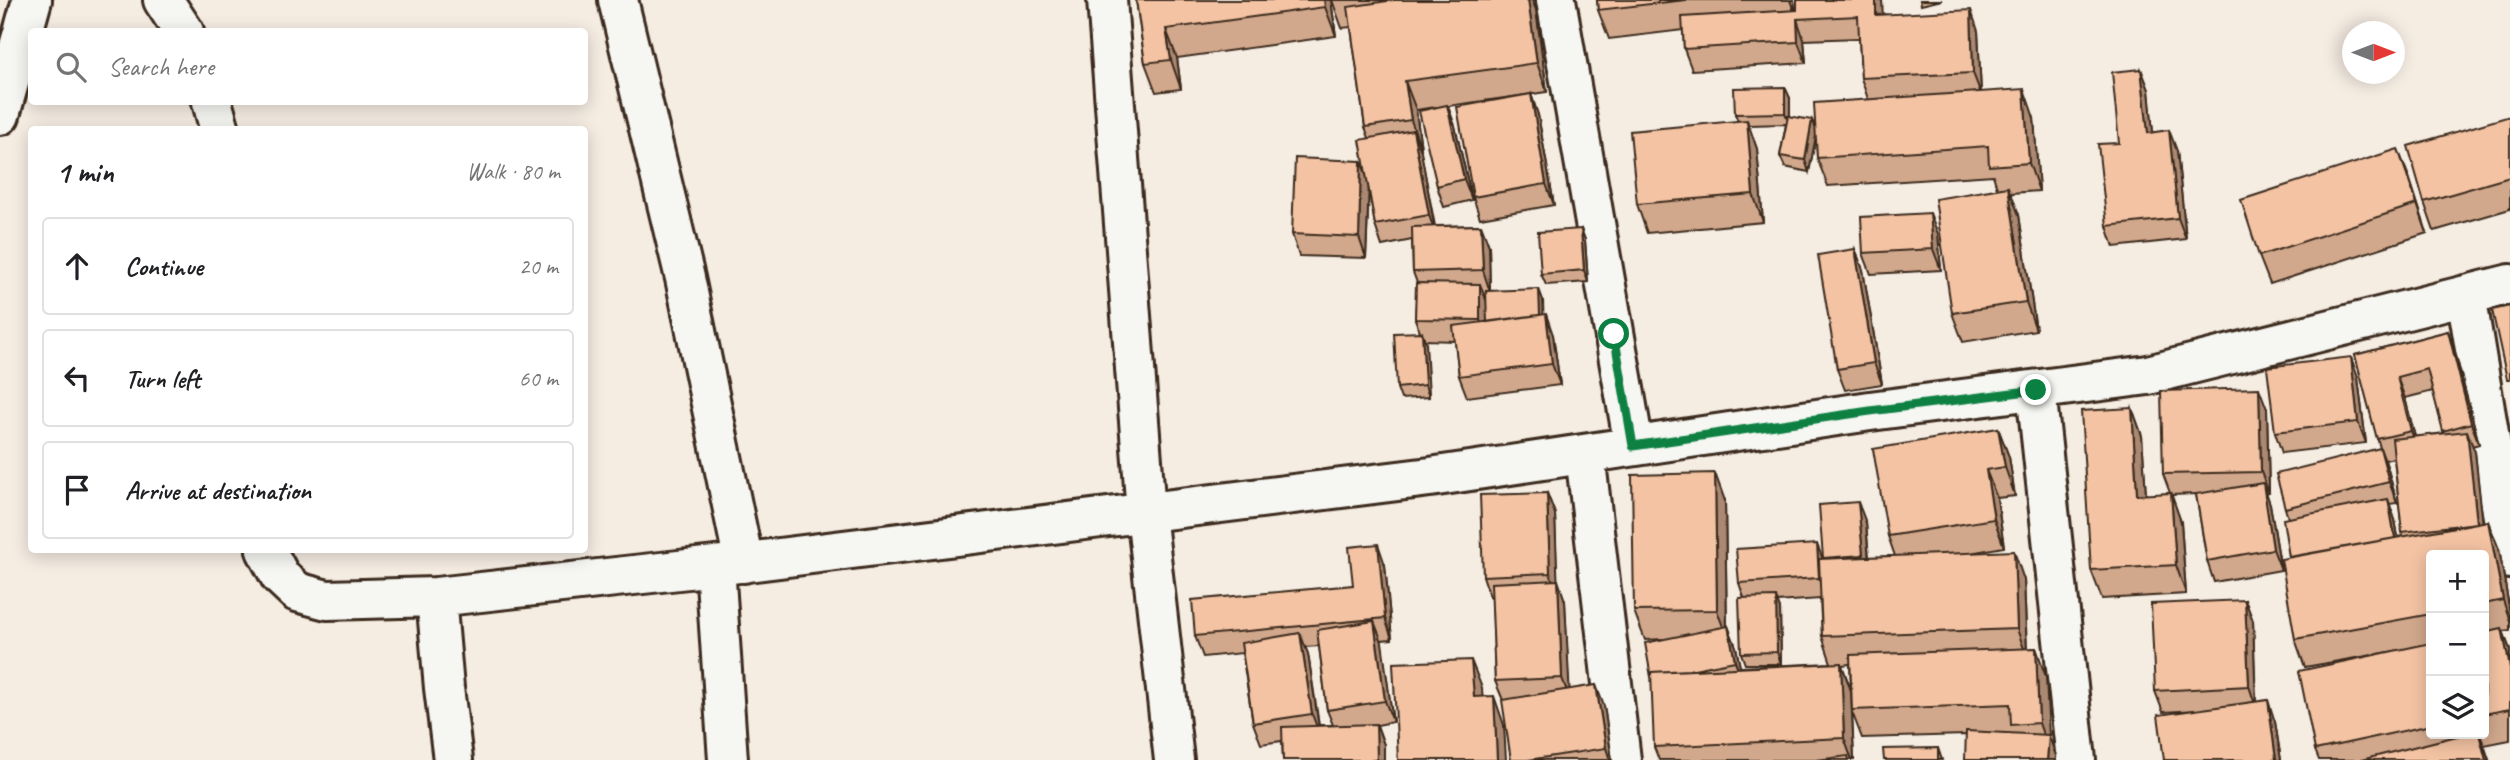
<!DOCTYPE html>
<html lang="en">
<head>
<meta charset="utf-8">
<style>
	:root { --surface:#fff; --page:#f2f2f2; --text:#202124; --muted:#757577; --line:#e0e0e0 }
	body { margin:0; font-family:Caveat,sans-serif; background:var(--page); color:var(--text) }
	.controls { position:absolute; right:21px; bottom:21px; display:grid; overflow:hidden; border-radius:7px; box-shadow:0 4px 18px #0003 }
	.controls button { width:63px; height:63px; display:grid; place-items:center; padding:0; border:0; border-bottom:2px solid var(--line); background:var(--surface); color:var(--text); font:35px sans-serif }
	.compass { position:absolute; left:2342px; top:21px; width:63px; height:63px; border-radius:50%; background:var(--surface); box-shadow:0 4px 18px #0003; rotate:90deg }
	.stop { position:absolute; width:21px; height:21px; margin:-16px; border:5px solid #0b8043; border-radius:50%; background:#fff }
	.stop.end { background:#0b8043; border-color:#fff; box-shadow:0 2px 7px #0008 }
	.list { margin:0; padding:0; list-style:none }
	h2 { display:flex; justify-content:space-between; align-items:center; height:91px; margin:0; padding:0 28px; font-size:30px }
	h2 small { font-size:23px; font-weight:400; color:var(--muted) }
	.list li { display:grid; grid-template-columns:46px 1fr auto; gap:21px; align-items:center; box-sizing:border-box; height:98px; margin:0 14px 14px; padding:0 14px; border:2px solid var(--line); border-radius:7px }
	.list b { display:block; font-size:26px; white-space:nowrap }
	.list em { font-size:23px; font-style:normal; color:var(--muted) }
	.icon { flex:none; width:38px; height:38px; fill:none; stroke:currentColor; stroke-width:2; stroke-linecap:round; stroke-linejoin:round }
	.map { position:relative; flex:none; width:2510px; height:760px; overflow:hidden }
	.search { position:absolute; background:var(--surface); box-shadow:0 4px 18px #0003; left:28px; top:28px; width:560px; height:77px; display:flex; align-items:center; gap:18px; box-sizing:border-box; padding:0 24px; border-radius:7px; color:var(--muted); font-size:26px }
	.panel { position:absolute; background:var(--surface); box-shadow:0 4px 18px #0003; left:28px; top:126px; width:560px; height:427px; border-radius:7px }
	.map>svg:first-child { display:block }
</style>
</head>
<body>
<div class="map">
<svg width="2510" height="760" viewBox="0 0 2510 760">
	<rect width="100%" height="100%" fill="#f5ece2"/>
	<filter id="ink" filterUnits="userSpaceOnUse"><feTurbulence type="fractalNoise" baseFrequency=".0143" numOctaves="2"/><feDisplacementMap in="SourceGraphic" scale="14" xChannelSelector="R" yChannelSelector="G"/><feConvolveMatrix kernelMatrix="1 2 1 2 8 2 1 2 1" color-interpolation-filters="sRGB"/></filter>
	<g filter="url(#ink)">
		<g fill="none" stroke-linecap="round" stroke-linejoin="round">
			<!-- minor casing -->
			<g stroke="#3b2a1e" stroke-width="44">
				<path id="minor" d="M163,0L184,32
					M618,0L685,278L744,563
					M1107,0L1146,513L1174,760
					M1556,0L1634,446
					M212,102L220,130
					M0,115L32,0
					M2466,295L2510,559
					M2036,390L2076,760
					M1585,454L1621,760
					M266,550L280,576L297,592L327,600L436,597L715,566L1430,477L1870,411L2148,375L2510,284
					M715,566L728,760
					M436,597L444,688L453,760"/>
			</g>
			<!-- minor -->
			<use href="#minor" stroke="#f6f6f2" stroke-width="38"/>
		</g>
		<!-- wall -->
		<path fill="#d1a88c" stroke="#3b2a1e" stroke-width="2" fill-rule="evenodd" d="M1136,0H1331L1336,36L1177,58L1181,89L1156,92L1145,63Z
			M1332,0H1532L1536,10L1547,92L1448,106L1455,126L1472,200L1444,207L1437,186L1435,107L1416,110L1421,149H1420L1435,226L1481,225L1489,246L1490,291L1543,300V315L1553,335L1560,385L1467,397L1459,376L1455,341L1425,340L1429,397L1401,399L1397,388L1420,332L1415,319L1417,283L1413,272L1412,240L1382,246L1375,225L1369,190L1366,258L1299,256L1292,234L1361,161L1366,173L1369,138L1365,127L1351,27L1342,28Z
			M1597,0H1794L1795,10L1883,14L1978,31L1981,92L2034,118L2039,191L2011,193L2019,215L2036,330L1963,342L1952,313L1997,188L1993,175L1828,186L1817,158L1816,134L1809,172L1785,167L1780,156L1786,124L1748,125L1757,149L1763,222L1647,233L1637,204L1738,121L1735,114L1790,98V116L1816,129L1868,99L1861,78L1859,38L1804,40L1806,63L1692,70L1684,49L1683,30L1609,39L1598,10Z
			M1920,0H1942L1921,5Z
			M2141,69L2149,90L2153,132L2177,151L2186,239L2114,247L2107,226Z
			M1531,94L1538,115L1554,205L1480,218L1473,197Z
			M2510,116V209L2434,231L2424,202Z
			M2409,177L2427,233L2270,284L2259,256Z
			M1581,229L1585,240L1588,282L1546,285L1541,274Z
			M1938,234L1941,270L1871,274L1863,253Z
			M1855,249L1863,270L1882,384L1845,390L1837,369Z
			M2448,331L2455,352L2479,444L2472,446L2475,452L2482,522L2499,549L2510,613V630L2503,631L2510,650V740L2484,745L2489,760H2319L2315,750L2395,651L2305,667L2295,639L2289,557L2288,518L2285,508L2380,448L2355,355ZM2433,391L2444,433L2415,437L2405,398ZM2394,458L2402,532L2403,536L2398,537L2395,520L2389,504L2397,503L2385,460ZM2431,555H2484V734H2431Z
			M2358,378L2366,443L2282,453L2275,432Z
			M2132,408L2142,436L2146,495L2170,493L2163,474L2267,409L2269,493H2266L2270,504L2281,570L2214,582L2207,561L2196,494L2171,495L2181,522L2186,594L2102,599L2091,570Z
			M1998,428L2009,457L2015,496L1997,498L2004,547L1970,553L2024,580L2027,649L2036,648L2046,677L2048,735L2056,756L1966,735L1862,738L1852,712L1854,760H1659L1654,747L1662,639L1645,640L1634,611L1725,501L1727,627L1728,626L1736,647L1740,667L1831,663L1822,636L1820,599L1777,602L1780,609L1781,664H1745L1741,653L1744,598L1739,583L1823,559L1866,523L1869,557L1895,556L1888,536ZM1850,664L1851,690L1842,665Z
			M1547,493L1555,514L1557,580L1565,601L1569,689L1604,706L1612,760H1511L1503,700L1495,681L1492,596L1490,597L1483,576Z
			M1385,565L1392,639L1381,640L1393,722L1377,725L1384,745V760H1283L1282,741L1261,744L1253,723L1242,653L1203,657L1195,636L1353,585ZM1319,646L1327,710L1333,725H1319L1308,654L1305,647Z
			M2245,600L2253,621L2256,702L2275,722L2281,760H2164L2196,710L2163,712L2155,691Z"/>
		<!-- shaded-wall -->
		<path fill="#aa8872" stroke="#3b2a1e" stroke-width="2" d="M1324,0H1331L1336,36L1325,7Z
			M1528,0H1532L1536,10L1547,92L1537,63Z
			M1790,0H1794L1796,17Z
			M1876,0H1882L1884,36L1876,15Z
			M1971,10L1978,31L1981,94L1973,73Z
			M1797,19L1804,40L1806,63L1798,42Z
			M1166,29L1177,58L1181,89L1171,60Z
			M2141,69L2149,90L2155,154L2148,133Z
			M1405,81L1416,110L1421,149L1411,120Z
			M1785,87L1790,98V124L1785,113Z
			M2024,89L2034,118L2039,191L2029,163Z
			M1531,94L1538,115L1554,205L1546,184Z
			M1447,105L1455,126L1472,200L1464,179Z
			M1747,120L1757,149L1763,222L1753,194Z
			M1812,120L1817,131L1809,172L1805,160Z
			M1413,130L1421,151L1436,236L1429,215Z
			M2169,130L2177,151L2186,239L2178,218Z
			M2398,149L2409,177L2427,233L2417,204Z
			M1361,161L1369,182L1366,258L1359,237Z
			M2008,187L2019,215L2036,330L2026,302Z
			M1930,213L1938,234L1941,270L1933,249Z
			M1481,225L1489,246L1490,292L1483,270Z
			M1581,229L1585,240L1588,282L1584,270Z
			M1855,249L1863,270L1882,384L1874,363Z
			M1480,284L1488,305L1487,341L1480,320Z
			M1539,289L1543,300L1544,334L1540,323Z
			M1546,314L1553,335L1560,385L1552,364Z
			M2448,331L2455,352L2479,444L2471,423Z
			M1422,332L1426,343L1429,397L1425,385Z
			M2351,357L2358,378L2366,443L2358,422Z
			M2397,377L2405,398L2419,452L2411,431Z
			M2259,388L2267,409L2269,493L2261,472Z
			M2132,408L2142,436L2148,524L2137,495Z
			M1998,428L2009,457L2015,496L2005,467Z
			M2467,431L2475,452L2485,544L2477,523Z
			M2380,448L2388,469L2397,503L2389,482Z
			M1986,470L1997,498L2004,547L1994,519Z
			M1715,473L1725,501L1727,638L1717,610Z
			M2263,483L2270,504L2281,570L2273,549Z
			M1547,493L1555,514L1558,594L1550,573Z
			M2171,493L2181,522L2186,594L2176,565Z
			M2388,499L2395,520L2402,559L2395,538Z
			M1858,502L1866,523L1870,576L1863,555Z
			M2488,521L2499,549L2510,613V621L2503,600Z
			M1378,544L1385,565L1392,639L1385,618Z
			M1817,544L1825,565L1826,599L1819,578Z
			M2014,551L2024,580L2027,657L2017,629Z
			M1558,580L1565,601L1570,699L1562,678Z
			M1776,597L1780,609L1781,664L1777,652Z
			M2245,600L2253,621L2256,707L2249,686Z
			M1374,621L1382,642L1393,722L1385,701Z
			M1728,626L1736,647L1743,682L1735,661Z
			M2502,628L2510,650V668Z
			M1300,633L1308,654L1320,735L1312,714Z
			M2036,648L2046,677L2049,736L2056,756V760H2047L2048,749L2039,723Z
			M1471,660L1482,688L1484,726L1474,697Z
			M1841,663L1851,691L1854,760H1852L1844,738Z
			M1596,685L1604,706L1612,760H1610L1606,748Z
			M1494,696L1504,725L1506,760H1497Z
			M2268,700L2275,722L2281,760H2276Z
			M1376,724L1384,745V760H1377Z
			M2480,734L2489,760H2486Z
			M1938,748L1942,760H1938Z"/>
		<!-- building -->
		<path fill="#f3c3a3" stroke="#3b2a1e" stroke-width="2" d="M1136,0H1324L1325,7L1166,29L1171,60L1145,63Z
			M1394,0H1528L1537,63L1405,81L1411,120L1365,127L1348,7Z
			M1597,0H1686L1598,10Z
			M1797,0H1876V15L1971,10L1973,73L1861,78L1858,16L1797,19L1798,42L1684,49L1682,17L1797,10Z
			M2141,69L2148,133L2169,130L2178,218L2107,226L2098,144L2119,143L2112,72Z
			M1785,87V113L1735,114L1734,88Z
			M2024,89L2029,163L1989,166L1988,146L1817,158L1814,103Z
			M1531,94L1546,184L1473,197L1457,107Z
			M1447,105L1464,179L1437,186L1419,111Z
			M1788,116L1812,120L1805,160L1780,156Z
			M2510,116V177L2424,202L2408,146Z
			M1747,120L1753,194L1637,204L1630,131Z
			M1413,130L1429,215L1375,225L1360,140Z
			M2398,149L2417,204L2259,256L2241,200Z
			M1295,158L1361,161L1359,237L1292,234Z
			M2008,187L2026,302L1952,313L1935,199Z
			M1930,213L1933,249L1863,253L1861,217Z
			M1481,225L1483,270L1413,272L1412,227Z
			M1581,229L1584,270L1541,274L1538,232Z
			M1855,249L1874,363L1837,369L1818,255Z
			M1416,283L1480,284V320L1415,319Z
			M1539,289L1540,315L1487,322L1486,291Z
			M2510,306V379H2507L2492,310Z
			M1546,314L1552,364L1459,376L1453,326Z
			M2448,331L2471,423L2443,431L2427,369L2397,377L2411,431L2377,439L2355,355Z
			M1422,332L1425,385L1397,388L1394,333Z
			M2351,357L2358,422L2275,432L2267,367Z
			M2259,388L2261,472L2163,474L2161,391Z
			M2132,408L2137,495L2171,493L2176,565L2091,570L2081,411Z
			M1998,428L2005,467L1986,470L1994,519L1888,536L1873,449Z
			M2467,431L2477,523L2402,532L2392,439Z
			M2380,448L2389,482L2285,508L2276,474Z
			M1715,473L1717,610L1634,611L1632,475Z
			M2263,483L2273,549L2207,561L2196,494Z
			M1547,493L1550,573L1483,576L1480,495Z
			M2388,499L2395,538L2289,557L2283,519Z
			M1858,502L1863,555L1823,558L1819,505Z
			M2488,521L2503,600L2484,604V555H2431V614L2295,639L2281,559Z
			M1378,544L1385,618L1195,636L1192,600L1353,585L1349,547Z
			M1817,544L1819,578L1739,583L1736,549Z
			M2014,551L2017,629L1822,636L1819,559Z
			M1558,580L1562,678L1495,681L1491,583Z
			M1776,597L1777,652L1741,653L1739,598Z
			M2245,600L2249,686L2155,691L2151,604Z
			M1374,621L1385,701L1327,710L1317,630Z
			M1728,626L1735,661L1689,670L1651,672V677L1645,643Z
			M2502,628L2510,668V709L2484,714V632Z
			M1300,633L1312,714L1253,723L1241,643Z
			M2431,643V725L2315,750L2299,671Z
			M2036,648L2039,723L2011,725L2010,704L1852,710L1850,655Z
			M1471,660L1474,697L1494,696L1497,760H1398L1393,663Z
			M1841,663L1844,738L1654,747L1651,672Z
			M1596,685L1606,748L1528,760H1511L1502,700Z
			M2268,700L2276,760H2164L2158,715Z
			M1376,724L1377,760H1283L1282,727Z
			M1966,731L2049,735L2047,760H1965Z
			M2465,734H2479L2486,760H2361Z
			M1938,748V760H1884L1883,749Z
			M1848,756L1849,760H1816Z"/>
	</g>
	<g fill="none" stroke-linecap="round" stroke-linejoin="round" filter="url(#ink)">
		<!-- route -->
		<path stroke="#0b8043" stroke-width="9" d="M1614,334L1633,446L1870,411L2036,390"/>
	</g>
</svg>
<div class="controls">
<button>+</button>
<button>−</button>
<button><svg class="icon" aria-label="layers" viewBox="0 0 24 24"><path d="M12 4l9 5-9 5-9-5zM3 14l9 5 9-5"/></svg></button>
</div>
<svg class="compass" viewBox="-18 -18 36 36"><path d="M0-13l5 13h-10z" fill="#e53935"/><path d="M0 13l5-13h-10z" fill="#757577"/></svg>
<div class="stop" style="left:1614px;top:334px"></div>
<div class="stop end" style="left:2036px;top:390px"></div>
<div class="search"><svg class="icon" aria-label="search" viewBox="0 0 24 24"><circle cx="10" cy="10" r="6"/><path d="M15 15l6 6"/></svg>Search here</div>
<section class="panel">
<h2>1 min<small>Walk · 80 m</small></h2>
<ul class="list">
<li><svg class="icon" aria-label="ahead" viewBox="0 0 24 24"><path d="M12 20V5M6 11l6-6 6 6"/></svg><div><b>Continue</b></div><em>20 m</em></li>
<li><svg class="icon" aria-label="left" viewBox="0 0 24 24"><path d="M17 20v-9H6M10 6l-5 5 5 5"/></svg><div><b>Turn left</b></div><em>60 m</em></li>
<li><svg class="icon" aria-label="arrive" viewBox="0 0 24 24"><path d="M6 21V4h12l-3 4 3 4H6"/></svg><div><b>Arrive at destination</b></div></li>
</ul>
</section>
</div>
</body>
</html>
